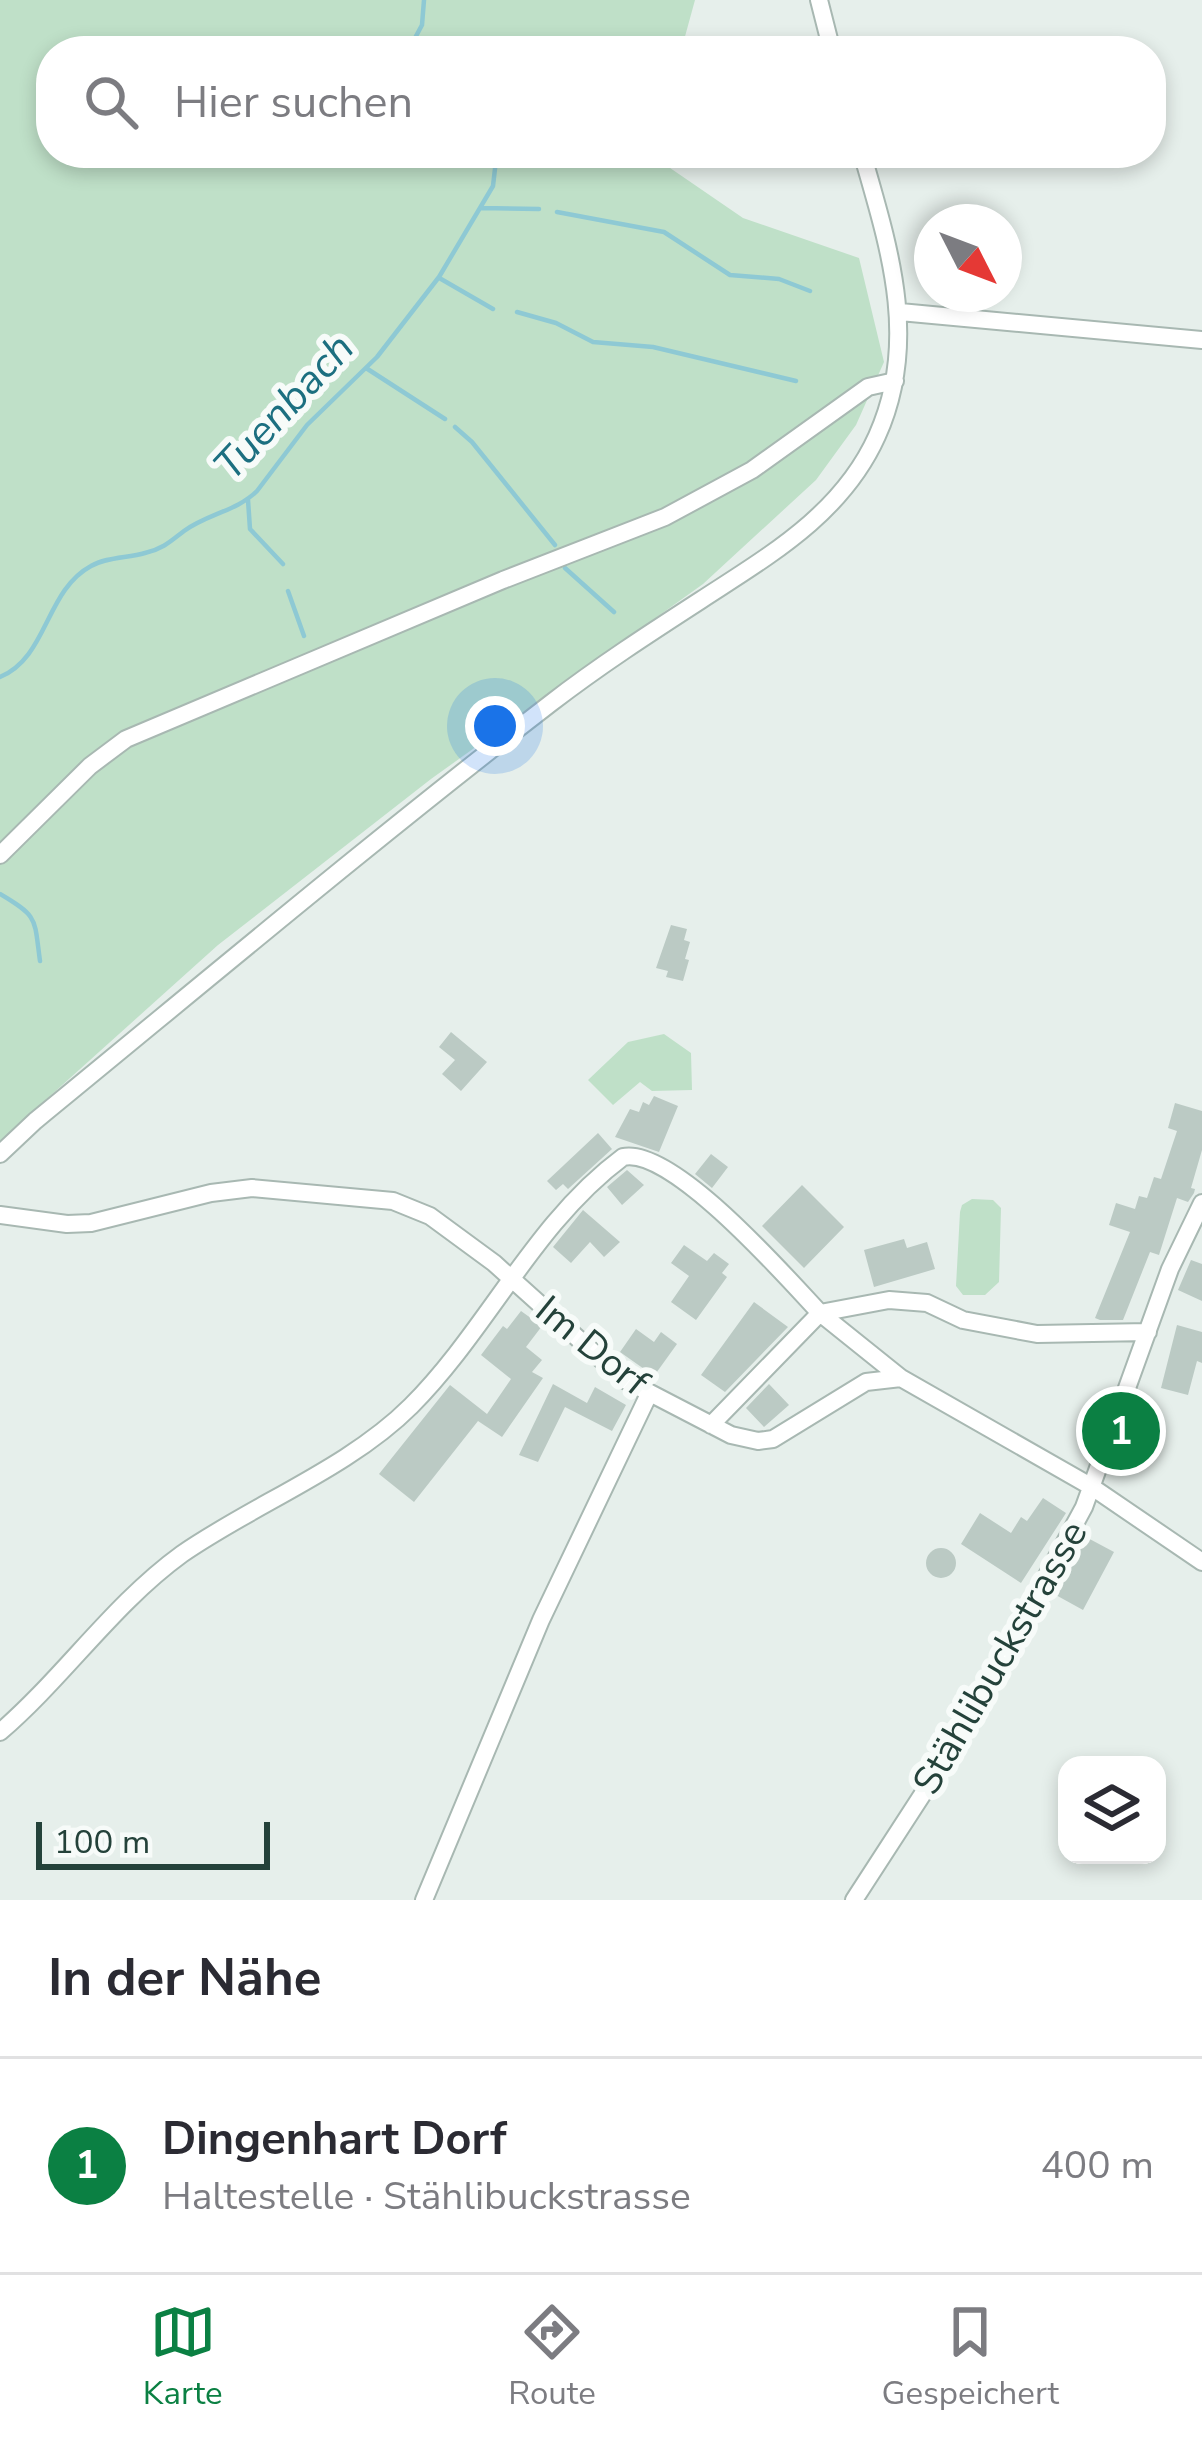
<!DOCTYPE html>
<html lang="de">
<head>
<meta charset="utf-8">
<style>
	:root { --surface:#fff; --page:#f7f7f7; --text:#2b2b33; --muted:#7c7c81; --line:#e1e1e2; --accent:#0b8043 }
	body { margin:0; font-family:"Nunito Sans",sans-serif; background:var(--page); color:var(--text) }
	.controls { position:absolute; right:36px; bottom:36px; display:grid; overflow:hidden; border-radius:24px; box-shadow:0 6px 18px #0003 }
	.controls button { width:108px; height:108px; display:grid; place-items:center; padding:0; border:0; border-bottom:3px solid var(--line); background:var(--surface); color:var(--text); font:60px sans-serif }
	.compass { position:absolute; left:914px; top:204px; width:108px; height:108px; border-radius:50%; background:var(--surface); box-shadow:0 6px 18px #0003; rotate:132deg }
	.scale { position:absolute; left:36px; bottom:30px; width:234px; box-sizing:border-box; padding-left:12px; border:6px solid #24423a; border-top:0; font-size:33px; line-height:42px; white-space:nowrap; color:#24423a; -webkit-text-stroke:9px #f7fbf9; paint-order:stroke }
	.you { position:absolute; left:495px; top:726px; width:42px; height:42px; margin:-30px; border:9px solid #fff; border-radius:50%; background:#1a73e8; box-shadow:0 0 0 18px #1a73e833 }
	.badge { display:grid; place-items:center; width:78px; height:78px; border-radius:50%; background:var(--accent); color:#fff; font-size:39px; font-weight:700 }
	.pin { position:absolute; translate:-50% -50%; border:6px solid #fff; box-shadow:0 3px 12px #0006 }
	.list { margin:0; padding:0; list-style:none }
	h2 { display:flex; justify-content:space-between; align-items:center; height:156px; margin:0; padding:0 48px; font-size:51px }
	h2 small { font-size:39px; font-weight:400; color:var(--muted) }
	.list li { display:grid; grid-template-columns:78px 1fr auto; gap:36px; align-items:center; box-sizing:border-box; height:216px; padding:0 48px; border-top:3px solid var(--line) }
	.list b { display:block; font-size:45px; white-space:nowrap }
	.list p { margin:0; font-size:39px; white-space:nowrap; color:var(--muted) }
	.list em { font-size:39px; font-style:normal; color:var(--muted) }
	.icon { flex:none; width:66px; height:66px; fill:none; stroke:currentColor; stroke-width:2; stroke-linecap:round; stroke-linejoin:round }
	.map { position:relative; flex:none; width:1202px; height:1900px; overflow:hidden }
	.search { position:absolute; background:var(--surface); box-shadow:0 6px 18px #0003; left:36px; right:36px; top:36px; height:132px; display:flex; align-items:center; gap:30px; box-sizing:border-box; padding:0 42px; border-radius:48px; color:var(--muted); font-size:45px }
	.sheet { height:372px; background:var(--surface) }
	nav { display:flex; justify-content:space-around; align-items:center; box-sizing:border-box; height:168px; border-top:3px solid var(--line); background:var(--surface); font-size:33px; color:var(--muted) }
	nav a { display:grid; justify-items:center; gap:6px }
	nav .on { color:var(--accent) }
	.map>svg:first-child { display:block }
</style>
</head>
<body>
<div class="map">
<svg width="1202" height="1900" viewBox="0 0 1202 1900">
	<rect width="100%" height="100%" fill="#e6efeb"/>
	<!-- green -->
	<path fill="#bfe0c8" d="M0,0H695L681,51H51V153H654V157L743,218L859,258L884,362L856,425L816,480L703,584L431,779L218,945L0,1141Z
		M664,1034L691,1053L692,1090L652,1091L640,1082L613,1105L588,1080L628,1042Z
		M972,1199L993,1200L1001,1208L999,1282L985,1295H963L956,1286L960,1212L962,1205Z"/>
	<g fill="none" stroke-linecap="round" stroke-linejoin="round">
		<!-- stream -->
		<path stroke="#8ec9d4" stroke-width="4.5" d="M408,51L422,25L424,0
			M481,208L539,209
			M557,212L664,232L730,275L779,279L810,291
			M441,279L493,309
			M517,312L556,323L593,342L653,347L796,381
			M366,368L445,419
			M455,427L472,442L555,545
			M248,500L250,529L283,564
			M565,568L614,612
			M288,591L304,636
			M0,677C48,657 45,591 91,566C106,557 128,558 145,553C163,549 171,541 184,531C207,514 237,511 257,491L307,425L377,357L439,277L493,186L496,160L491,153
			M0,894C39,917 34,918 40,961"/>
	</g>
	<!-- building -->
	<path fill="#bbcac4" d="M671,925L687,929L684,940L690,942L685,959L689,960L683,981L666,977L668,971L656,968Z
		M451,1032L487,1062L461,1091L442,1074L455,1060L439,1047Z
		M654,1096L678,1106L659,1152L615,1137L630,1109L639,1112L643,1102L649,1105Z
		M1175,1103L1202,1111V1150L1191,1188L1195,1189L1194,1193L1188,1202L1177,1198L1159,1255L1150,1252L1123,1320H1100L1095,1318L1130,1232L1109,1225L1116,1203L1135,1209L1139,1196L1147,1198L1154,1177L1161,1179L1177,1131L1168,1128Z
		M598,1133L612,1149L568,1189L563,1184L556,1190L547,1181Z
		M711,1154L728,1167L712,1188L695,1174Z
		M627,1170L644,1185L622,1205L607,1187Z
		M802,1185L844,1227L804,1268L762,1226Z
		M583,1210L620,1242L604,1257L590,1242L571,1263L553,1247Z
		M904,1239L907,1248L927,1242L935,1269L874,1287L864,1250Z
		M684,1245L707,1261L714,1253L729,1264L722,1273L727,1277L696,1320L671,1302L689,1276L671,1263Z
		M1191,1260L1202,1264V1301L1178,1290Z
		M754,1302L788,1327L725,1392L701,1375Z
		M521,1311L542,1326L526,1347L542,1360L532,1372L543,1378L502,1437L478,1421L414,1502L379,1474L450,1385L487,1414L511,1379L481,1355L503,1326L507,1329Z
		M1177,1325L1202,1332V1363L1197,1361L1188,1395L1161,1388Z
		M636,1329L654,1342L661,1332L677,1344L654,1376L620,1352Z
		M553,1384L587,1403L595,1387L626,1405L612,1431L565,1407L538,1462L519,1455Z
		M769,1384L789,1405L764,1427L746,1408Z
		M1043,1498L1066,1513L1021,1583L961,1544L980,1513L1011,1533L1021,1517L1027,1521Z
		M1084,1536L1114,1552L1083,1610L1054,1594Z
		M926 1563a15 15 0 1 1 30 0a15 15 0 1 1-30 0Z"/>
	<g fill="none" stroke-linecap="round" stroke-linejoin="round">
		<!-- minor casing -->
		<g stroke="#a8b8b2" stroke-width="20">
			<path id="minor" d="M819,0L832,51
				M900,312L1202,340
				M0,855L90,766L126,739L503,580L665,517L752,470L868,387L895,381
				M0,1154L35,1121C206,981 376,838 551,703C599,666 650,633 701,600C770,555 842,514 877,436C920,341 889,247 862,153
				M0,1215L67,1224L91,1223L211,1193L252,1188L393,1201L430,1216L494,1263L623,1379L731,1435L758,1441L773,1439L866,1382L901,1378L1092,1487L1202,1562
				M711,1425L820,1313L901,1378
				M0,1732C64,1677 113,1604 182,1554C254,1504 349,1468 411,1406C488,1329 534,1223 623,1157C672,1146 786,1277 820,1313L889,1300L927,1303L963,1320L1037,1334L1148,1332
				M424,1900L541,1620L649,1394
				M854,1900L959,1738L1084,1507L1170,1269L1202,1203"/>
		</g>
		<!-- minor -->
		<use href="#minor" stroke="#fff" stroke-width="16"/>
	</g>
	<g text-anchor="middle" stroke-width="12" stroke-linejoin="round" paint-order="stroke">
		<!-- street labels -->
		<g font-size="39" fill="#24423a" stroke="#f7fbf9">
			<text transform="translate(593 1345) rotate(39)" y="14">Im Dorf</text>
			<text transform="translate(999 1657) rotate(-60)" y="14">Stählibuckstrasse</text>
		</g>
		<!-- water labels -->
		<g font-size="42" font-style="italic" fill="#1c6f80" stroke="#f7fbf9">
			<text transform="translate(283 406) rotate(-47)" y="15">Tuenbach</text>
		</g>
	</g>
</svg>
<div class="controls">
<button><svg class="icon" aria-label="layers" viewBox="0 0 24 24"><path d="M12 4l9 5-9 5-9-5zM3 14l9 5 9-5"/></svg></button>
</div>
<svg class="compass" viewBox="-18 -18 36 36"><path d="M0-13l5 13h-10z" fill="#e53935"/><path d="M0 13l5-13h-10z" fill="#7c7c81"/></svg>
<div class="scale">100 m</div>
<div class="you"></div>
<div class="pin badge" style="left:1121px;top:1431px">1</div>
<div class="search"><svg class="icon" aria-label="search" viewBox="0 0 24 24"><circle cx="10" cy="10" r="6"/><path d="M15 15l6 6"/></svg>Hier suchen</div>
</div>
<section class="sheet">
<h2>In der Nähe<small></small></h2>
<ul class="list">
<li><span class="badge">1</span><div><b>Dingenhart Dorf</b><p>Haltestelle · Stählibuckstrasse</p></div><em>400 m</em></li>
</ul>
</section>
<nav>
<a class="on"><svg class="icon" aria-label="map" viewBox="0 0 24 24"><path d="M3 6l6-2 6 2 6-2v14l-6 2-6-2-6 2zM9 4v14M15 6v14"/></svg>Karte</a>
<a><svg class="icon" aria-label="directions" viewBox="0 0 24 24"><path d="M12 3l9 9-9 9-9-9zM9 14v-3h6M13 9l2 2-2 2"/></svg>Route</a>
<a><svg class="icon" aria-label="saved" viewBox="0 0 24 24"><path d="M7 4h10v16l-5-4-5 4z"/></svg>Gespeichert</a>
</nav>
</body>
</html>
